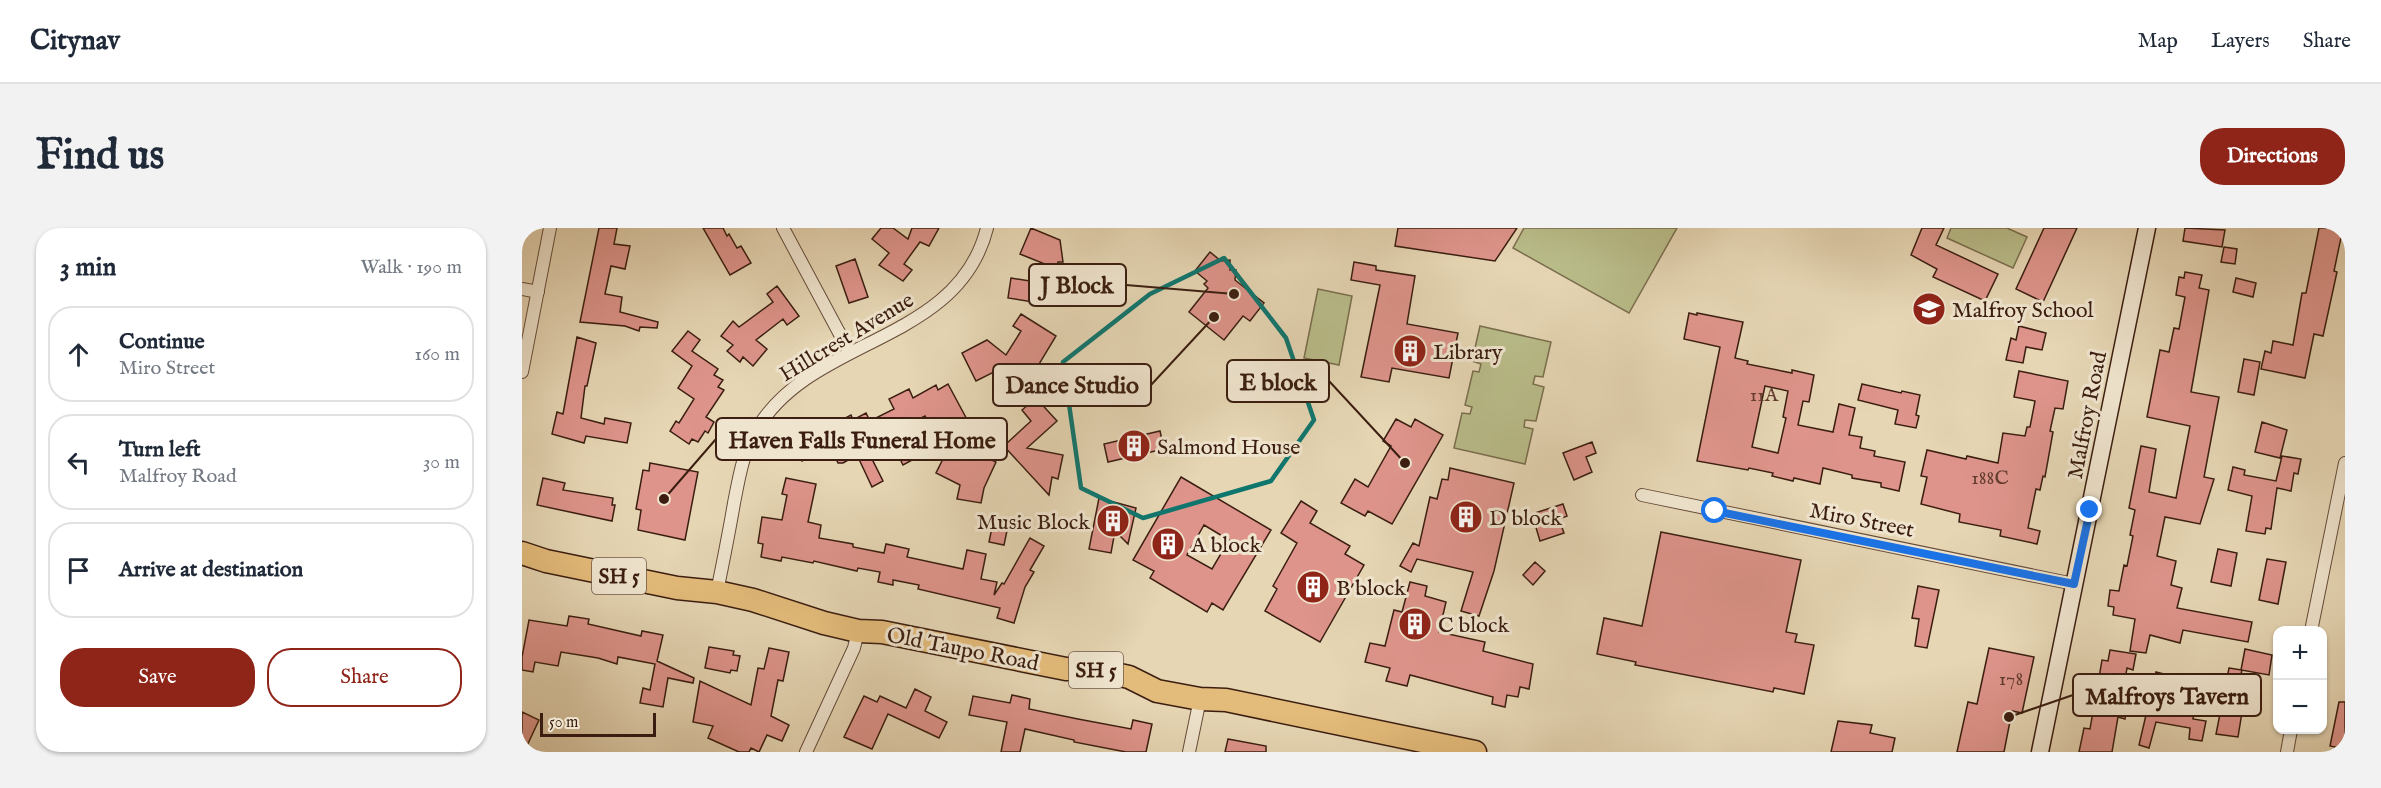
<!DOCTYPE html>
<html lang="en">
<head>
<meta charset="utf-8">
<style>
	:root { --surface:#fff; --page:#f2f2f3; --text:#1f2937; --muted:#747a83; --line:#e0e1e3; --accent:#8f2418 }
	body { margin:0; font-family:"IM FELL English",serif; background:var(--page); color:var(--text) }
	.controls { position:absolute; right:18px; bottom:18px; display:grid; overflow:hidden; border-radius:12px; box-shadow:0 2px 4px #0004 }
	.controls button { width:54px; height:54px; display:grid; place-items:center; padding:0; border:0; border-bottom:2px solid var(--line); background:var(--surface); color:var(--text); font:30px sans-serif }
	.scale { position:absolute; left:18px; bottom:15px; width:116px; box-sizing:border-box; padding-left:6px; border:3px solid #3b1e11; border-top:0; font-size:16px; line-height:21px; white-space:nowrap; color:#3b1e11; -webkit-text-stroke:4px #efe4ce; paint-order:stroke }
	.stop { position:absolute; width:18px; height:18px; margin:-14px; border:4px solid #1a73e8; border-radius:50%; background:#fff }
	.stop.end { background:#1a73e8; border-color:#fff; box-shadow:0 2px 6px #0008 }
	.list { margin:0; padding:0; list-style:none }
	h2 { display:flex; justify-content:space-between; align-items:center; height:78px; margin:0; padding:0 24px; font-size:26px }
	h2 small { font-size:20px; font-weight:400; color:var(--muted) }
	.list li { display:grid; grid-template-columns:39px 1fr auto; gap:18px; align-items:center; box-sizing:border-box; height:96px; margin:0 12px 12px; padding:0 12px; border:2px solid var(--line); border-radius:24px }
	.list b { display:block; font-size:22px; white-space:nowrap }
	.list p { margin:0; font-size:20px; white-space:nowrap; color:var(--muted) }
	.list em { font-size:20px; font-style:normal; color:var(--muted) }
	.actions { display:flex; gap:12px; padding:18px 24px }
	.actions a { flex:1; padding:14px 0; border:2px solid var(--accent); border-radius:24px; text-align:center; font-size:21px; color:var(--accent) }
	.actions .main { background:var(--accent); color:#fff }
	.icon { flex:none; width:33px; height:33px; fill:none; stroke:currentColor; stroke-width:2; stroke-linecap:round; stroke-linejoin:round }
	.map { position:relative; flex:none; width:1823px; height:524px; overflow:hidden; border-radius:24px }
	header { display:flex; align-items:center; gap:36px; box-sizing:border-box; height:84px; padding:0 30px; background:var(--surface); border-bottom:2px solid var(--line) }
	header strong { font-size:28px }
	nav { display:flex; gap:33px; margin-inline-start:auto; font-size:21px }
	.intro { display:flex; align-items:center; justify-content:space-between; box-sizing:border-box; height:144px; padding:0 36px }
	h1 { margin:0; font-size:42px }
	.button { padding:15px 27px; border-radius:24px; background:var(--accent); color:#fff; font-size:21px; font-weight:700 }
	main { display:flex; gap:36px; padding:0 36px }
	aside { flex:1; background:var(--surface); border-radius:24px; box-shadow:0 2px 4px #0004 }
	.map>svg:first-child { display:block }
</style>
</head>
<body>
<header>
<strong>Citynav</strong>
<nav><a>Map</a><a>Layers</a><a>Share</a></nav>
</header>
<div class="intro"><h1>Find us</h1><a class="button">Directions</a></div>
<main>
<aside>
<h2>3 min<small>Walk · 190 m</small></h2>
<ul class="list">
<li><svg class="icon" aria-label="ahead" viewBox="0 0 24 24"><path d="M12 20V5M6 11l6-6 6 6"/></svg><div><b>Continue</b><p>Miro Street</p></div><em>160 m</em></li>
<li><svg class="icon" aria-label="left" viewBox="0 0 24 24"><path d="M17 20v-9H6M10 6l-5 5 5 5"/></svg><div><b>Turn left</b><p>Malfroy Road</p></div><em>30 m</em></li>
<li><svg class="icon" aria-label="arrive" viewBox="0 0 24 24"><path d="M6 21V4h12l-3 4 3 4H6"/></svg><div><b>Arrive at destination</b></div></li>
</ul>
<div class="actions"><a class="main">Save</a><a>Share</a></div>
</aside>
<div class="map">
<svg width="1823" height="524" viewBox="0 0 1823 524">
	<rect width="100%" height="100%" fill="#e6d6b4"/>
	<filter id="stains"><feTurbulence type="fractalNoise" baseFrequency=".00333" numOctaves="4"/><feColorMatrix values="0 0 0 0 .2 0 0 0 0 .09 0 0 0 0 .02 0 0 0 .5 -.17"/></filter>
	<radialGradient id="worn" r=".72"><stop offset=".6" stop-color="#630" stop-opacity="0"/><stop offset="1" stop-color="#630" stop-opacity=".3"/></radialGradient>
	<!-- green -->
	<path fill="#b9bd8a" stroke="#7a6e4e" stroke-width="1.5" d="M1002,0H1155L1107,85L991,20Z
		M1429,0H1485L1505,9L1491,40L1425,10Z
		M796,61L830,68L817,137L782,130Z
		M958,98L1029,114L1021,149L1013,148L1011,156L1022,159L1014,193L1003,192L1002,199L1011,201L1003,236L932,220L940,185L948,186L950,179L943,177L951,143L957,144L959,136L950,133Z"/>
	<!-- building -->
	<path fill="#de948b" stroke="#3b1e11" stroke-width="1.5" fill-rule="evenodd" d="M77,0H95L92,16L108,18L103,41L89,38L83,66L100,69L98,84L136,94L135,100L118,99L117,103L103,98L58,94Z
		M181,0H201L205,8L207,6L215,20L219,18L229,35L208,47Z
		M359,0H371L386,11L390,0H417L407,18L398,14L382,36L390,42L381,53L357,37L367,25L350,11Z
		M509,0L538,12L541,34H536L535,41L498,26Z
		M876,0H995L973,33L873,18Z
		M1400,0H1422L1414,17L1476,46L1463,73L1411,49L1415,41L1389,27Z
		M1522,0H1555L1521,74L1494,61Z
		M1663,0L1703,2L1700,19L1661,13Z
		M1797,0H1821L1812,43L1815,44L1801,108L1792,106L1783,150L1739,141L1743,123L1749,125L1751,113L1771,117L1780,65H1784Z
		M1702,19L1715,21L1713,36L1699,34Z
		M688,24L699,33L708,32V42H714L713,52L742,75L728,93L721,88L702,112L667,84L686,60L682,56L685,53L673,43Z
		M333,31L346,69L327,75L314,38Z
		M832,34L854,38V42L893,48L885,96L936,105L927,150L870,140L867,154L839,149L858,57L829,52Z
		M1663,44L1680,47L1677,60L1687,62L1669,164L1697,169L1682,249L1692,251L1678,296L1643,289L1635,328L1654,333L1649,357L1660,360L1655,380L1730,394L1726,414L1661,402L1658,415L1628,407L1624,425L1608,423L1613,391L1591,387L1592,379L1586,378L1588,362L1597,363L1602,337L1605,338L1611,308L1608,307L1613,282L1607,280L1619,218L1634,221L1627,264L1654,270L1668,198L1625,189L1638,122L1647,124L1652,100L1657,101L1663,69L1654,67L1657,49L1662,50Z
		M489,50L532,57V62L539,63L536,78L486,70Z
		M1714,50L1734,55L1731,69L1711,64Z
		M255,58L277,88L265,97L261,91L234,112L245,121L231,138L221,129L218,134L205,123L211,117L199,108L211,93L217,99L251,74L245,66Z
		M1167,85L1175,87V85L1221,94L1213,130L1226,133L1225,136L1270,145V142L1292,147L1287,174L1281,173L1276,197L1311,204L1317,176L1333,180L1327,207L1340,209L1338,220L1353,223L1352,228L1383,234L1377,263L1359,259V255L1330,250V247L1301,240L1298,256L1272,250L1271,253L1250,248L1251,245L1227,240L1226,242L1175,233L1198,119L1162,111ZM1243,158L1266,163L1261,189L1264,190L1256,225L1230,219Z
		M499,86L534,108L517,136L538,144L534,155L483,136L484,138L454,153L440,125L465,112L484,127L499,103L491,98Z
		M1497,98L1524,105L1520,122L1504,119L1501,135L1484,132L1489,110L1494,112Z
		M166,103L178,112L170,123L196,141L192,147L201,152L196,159L202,162L184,189L192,194L186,205L183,203L176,214L170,211L167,216L148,203L154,193L157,195L172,171L156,160L170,138L150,123Z
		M55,109L74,115L65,158H63L59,190L82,196L83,190L109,195L105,215L64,208L62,215L30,206L35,184L41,186Z
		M1722,131L1738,134L1732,167L1716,164Z
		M1497,143L1546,153L1541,181L1533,180L1528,203L1531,204L1523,249L1521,248L1518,262L1514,261L1506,300L1518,303L1515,316L1478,308L1479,302L1437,294L1438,286L1399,276L1405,249L1399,248L1405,222L1444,231L1445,228L1476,235L1481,205L1503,208L1505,199H1508L1513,173L1492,169Z
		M426,156L449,199L418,216L403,188L379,200L394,230L381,237L369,213L347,225L361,253L350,259L335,227L321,235H316L304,209L299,231L296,225L280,233L275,223L291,215L285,203L307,192L306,199L329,187L331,192L344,185L348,193L372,181L367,171L387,161L391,170L414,157L416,162Z
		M1340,156L1379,165L1380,163L1398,167L1394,187L1397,188L1394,200L1373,196L1376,182L1336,172Z
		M514,170L535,193L505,220L541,227L536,251L530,249L527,267L479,215L484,216L509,193L500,182Z
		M874,191L889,199L893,191L921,207L870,296L846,283L843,288L819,275L833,251L846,259L869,218L861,213Z
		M1740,194L1765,202L1758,230L1733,224Z
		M638,203L642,221L586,234L582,216Z
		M430,213L474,234L462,260L459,275L435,271L438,257L414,245Z
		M1070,214L1074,225L1064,229L1070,244L1052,252L1041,225Z
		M1760,228L1779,231L1776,246L1772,245L1769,263L1755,260L1749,301L1744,300L1743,306L1724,303L1730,268L1706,262L1711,239L1723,242L1722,247L1754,253Z
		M128,235L176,244L163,312L116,302L119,282L114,281L121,242L127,243Z
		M928,240L992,255L972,343L957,388L939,383L951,344L895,331L889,344L878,338L891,315L897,318L908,269L915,271L920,251L926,252Z
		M659,249L749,302L701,382L690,375L685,384L628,350L632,343L611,332ZM682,297L707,312L690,341L665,327Z
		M21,250L43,255L41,262L91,270L90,277H93L90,293L15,277Z
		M264,250L294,256L286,294L299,297L297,310L331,316V319L362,325L364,316L387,321L385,329L441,341L445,322L464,326L459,351L475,354L472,367L480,355L482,356L508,310L522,318L508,342L512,344L503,359L492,395L475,390L478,380L396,361L397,357L371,352V357L356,354L358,344L336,340L335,343L292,333L291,335L260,329L259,333L239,329L241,316L236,315L240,289L260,292L265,267L260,266Z
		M577,270L614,280L606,316L593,303L589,325L567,321Z
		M779,273L795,283L788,295L828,318L823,326L842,337L798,414L743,383L755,361L751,358L775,315L759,305Z
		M1041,276L1045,288L1037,291L1042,305L1018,313L1010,286Z
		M472,290L487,293L482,317L467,314Z
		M1139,304L1279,332L1264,404L1275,406L1273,414L1292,417L1282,466L1252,460L1251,464L1113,437L1114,434L1075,426L1082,390L1120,398Z
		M1696,321L1715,325L1709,358L1689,354Z
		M1745,331L1764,334L1756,376L1737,372Z
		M1013,334L1023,343L1011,357L1001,347Z
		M888,354L905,358L903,368L924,374L917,404L963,414L961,423L1011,436L1007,461L998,459L996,469L985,467L983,479L970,476L971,469L888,447L885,458L864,453L868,440L843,434L848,415L863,418L872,382L880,384Z
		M1396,358L1417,362L1405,420L1393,418L1397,391L1390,390Z
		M47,388L67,391L66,396L119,408L120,403L141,407L135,433L172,450L171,455L146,450L141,479L118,475L121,460L128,462L133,436L96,429L95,436L76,430L39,424L36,438L13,434L11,444L0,442V429L7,392L45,398Z
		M187,419L212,423L211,427L218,428L215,443L209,442L208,445L183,440Z
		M247,420L267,424L261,453L256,452L249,488L267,497L260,513L245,507L237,524L229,520L227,524H217L186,510L191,498L171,494L178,453L229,477L236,440L242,441Z
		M1467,420L1512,429L1500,485L1490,483L1482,524H1435L1446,474L1455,476Z
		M1723,421L1750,427L1747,447L1719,442Z
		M1588,422L1614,426L1611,442L1605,440L1601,464L1607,466L1603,491L1596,489L1590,524H1557L1562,500L1568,501L1580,432L1586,433Z
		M1707,440L1720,442L1713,471L1722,472L1716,509L1694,506Z
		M1634,444L1678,455L1671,491L1684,493L1680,513L1667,511L1668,500L1634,494L1627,520L1617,517Z
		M393,461L409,469L403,483L425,494L417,510L366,486L350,521L322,509L342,468L355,474L358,468L384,480Z
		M490,467L508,471L507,481L556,491L609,501L611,492L630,496L624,524H604L552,514V512L503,501L498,524H479L485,494L447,487L451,468L488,475Z
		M1817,474H1823V521L1808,518Z
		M0,484L17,492L2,524H0Z
		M1316,493L1350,497L1348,505L1373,510L1370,524H1309Z
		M706,511L744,518V524H703Z"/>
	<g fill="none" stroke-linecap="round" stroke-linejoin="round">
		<!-- street casing -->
		<g stroke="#664c3a" stroke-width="14">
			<path id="street" d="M261,0L328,125
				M0,61L16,64
				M0,144L28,0
				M1120,267L1552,356
				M195,364C201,334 207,305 212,275C217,250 221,223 235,201C290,108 436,116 465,0
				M1789,403L1823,235
				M284,524L332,420L336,403
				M667,524L678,471
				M1765,524L1769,502"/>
		</g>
		<!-- secondary casing -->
		<g stroke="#3b1e11" stroke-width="19">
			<path id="secondary" d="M1518,524L1625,0"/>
		</g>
		<!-- highway casing -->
		<g stroke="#3b1e11" stroke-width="25">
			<path id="highway" d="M0,325L24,333L155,360L195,364L231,372L302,395L336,403L360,404L544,441H570L607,449L635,463L678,471L704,472L953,524"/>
		</g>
		<!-- street -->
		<use href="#street" stroke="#efe4ce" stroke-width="12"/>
		<!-- secondary -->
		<use href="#secondary" stroke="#efe4ce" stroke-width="16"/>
		<!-- highway -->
		<use href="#highway" stroke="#e3bb7a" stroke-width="22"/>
	</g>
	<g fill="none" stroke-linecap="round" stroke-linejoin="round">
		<!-- route -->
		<path stroke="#1a73e8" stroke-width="8" d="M1193,283L1552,356L1568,282"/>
	</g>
	<!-- marked area -->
	<path fill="none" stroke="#0f766e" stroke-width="4.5" stroke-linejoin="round" d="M702,30L764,110L792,192L749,253L621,290L559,260L541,134L628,66Z"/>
	<!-- icons -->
	<defs>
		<g id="school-disc" transform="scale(1.725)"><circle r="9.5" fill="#8f2418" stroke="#efe4ce"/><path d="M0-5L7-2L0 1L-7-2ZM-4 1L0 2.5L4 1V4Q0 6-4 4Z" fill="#fff"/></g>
		<g id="building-disc" transform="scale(1.725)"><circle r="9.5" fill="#8f2418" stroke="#efe4ce"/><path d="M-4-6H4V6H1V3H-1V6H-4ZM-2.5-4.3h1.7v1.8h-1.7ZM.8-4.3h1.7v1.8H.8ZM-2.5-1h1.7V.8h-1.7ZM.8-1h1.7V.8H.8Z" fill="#fff"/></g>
	</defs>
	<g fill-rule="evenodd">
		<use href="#school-disc" x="1407" y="81"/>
		<use href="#building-disc" x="888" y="123"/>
		<use href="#building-disc" x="612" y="218"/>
		<use href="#building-disc" x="944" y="289"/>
		<use href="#building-disc" x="591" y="293"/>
		<use href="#building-disc" x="646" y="316"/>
		<use href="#building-disc" x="791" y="359"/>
		<use href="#building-disc" x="893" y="396"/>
	</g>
	<g text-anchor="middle" stroke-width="6" stroke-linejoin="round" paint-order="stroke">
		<!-- number labels -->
		<g font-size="20" fill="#643c30">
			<text x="1242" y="173">11A</text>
			<text x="1468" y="256">188C</text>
			<text x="1489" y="457">178</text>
		</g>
		<!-- shield labels -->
		<g fill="#efe4ce" stroke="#71594a" stroke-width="1.5">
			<rect x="70" y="330" width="54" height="36" rx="4.5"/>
			<rect x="547" y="424" width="54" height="36" rx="4.5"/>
		</g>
		<g font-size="21" font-weight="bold" fill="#3b1e11">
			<text x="97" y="355">SH 5</text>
			<text x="574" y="449">SH 5</text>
		</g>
		<!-- poi labels -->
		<g font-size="22" fill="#3b1e11" stroke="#efe4ce" text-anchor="start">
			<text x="1430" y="89">Malfroy School</text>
			<text x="911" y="131">Library</text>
			<text x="635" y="226">Salmond House</text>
			<text x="967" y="297">D block</text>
			<text x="568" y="301" text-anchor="end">Music Block</text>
			<text x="669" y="324">A block</text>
			<text x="814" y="367">B block</text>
			<text x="916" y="404">C block</text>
		</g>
		<!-- street labels -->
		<g font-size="22" fill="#3b1e11" stroke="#efe4ce">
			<text transform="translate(324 108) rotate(-31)" y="8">Hillcrest Avenue</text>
			<text transform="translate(1564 187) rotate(-79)" y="8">Malfroy Road</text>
			<text transform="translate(1340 291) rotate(11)" y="8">Miro Street</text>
			<text transform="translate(441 420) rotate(11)" y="8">Old Taupo Road</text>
		</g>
	</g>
	<!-- callouts -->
	<path fill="none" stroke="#3b1e11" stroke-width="2" d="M712 66L604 57M883 235L807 153M692 89L629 157M142 271L194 211M1487 489L1551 467"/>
	<g fill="#3b1e11" stroke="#efe4ce" stroke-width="2">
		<circle cx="712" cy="66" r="6"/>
		<circle cx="883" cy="235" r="6"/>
		<circle cx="692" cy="89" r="6"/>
		<circle cx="142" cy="271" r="6"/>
		<circle cx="1487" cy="489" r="6"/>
	</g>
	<g fill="#efe4ce" stroke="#3b1e11" stroke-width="2">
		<rect x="507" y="36" width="97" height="42" rx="6"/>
		<rect x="705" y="132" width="102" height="42" rx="6"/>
		<rect x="471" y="136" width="158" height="42" rx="6"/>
		<rect x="194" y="190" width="291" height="42" rx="6"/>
		<rect x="1551" y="446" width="188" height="42" rx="6"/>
	</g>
	<g font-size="24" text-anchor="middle" font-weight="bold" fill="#3b1e11">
		<text x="555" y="65">J Block</text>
		<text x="756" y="162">E block</text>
		<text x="550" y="165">Dance Studio</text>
		<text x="340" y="220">Haven Falls Funeral Home</text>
		<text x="1645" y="476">Malfroys Tavern</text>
	</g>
	<rect width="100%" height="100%" filter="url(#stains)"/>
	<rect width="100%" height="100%" fill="url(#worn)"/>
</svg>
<div class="controls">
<button>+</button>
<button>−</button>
</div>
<div class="scale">50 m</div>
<div class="stop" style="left:1193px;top:283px"></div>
<div class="stop end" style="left:1568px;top:282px"></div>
</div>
</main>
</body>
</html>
